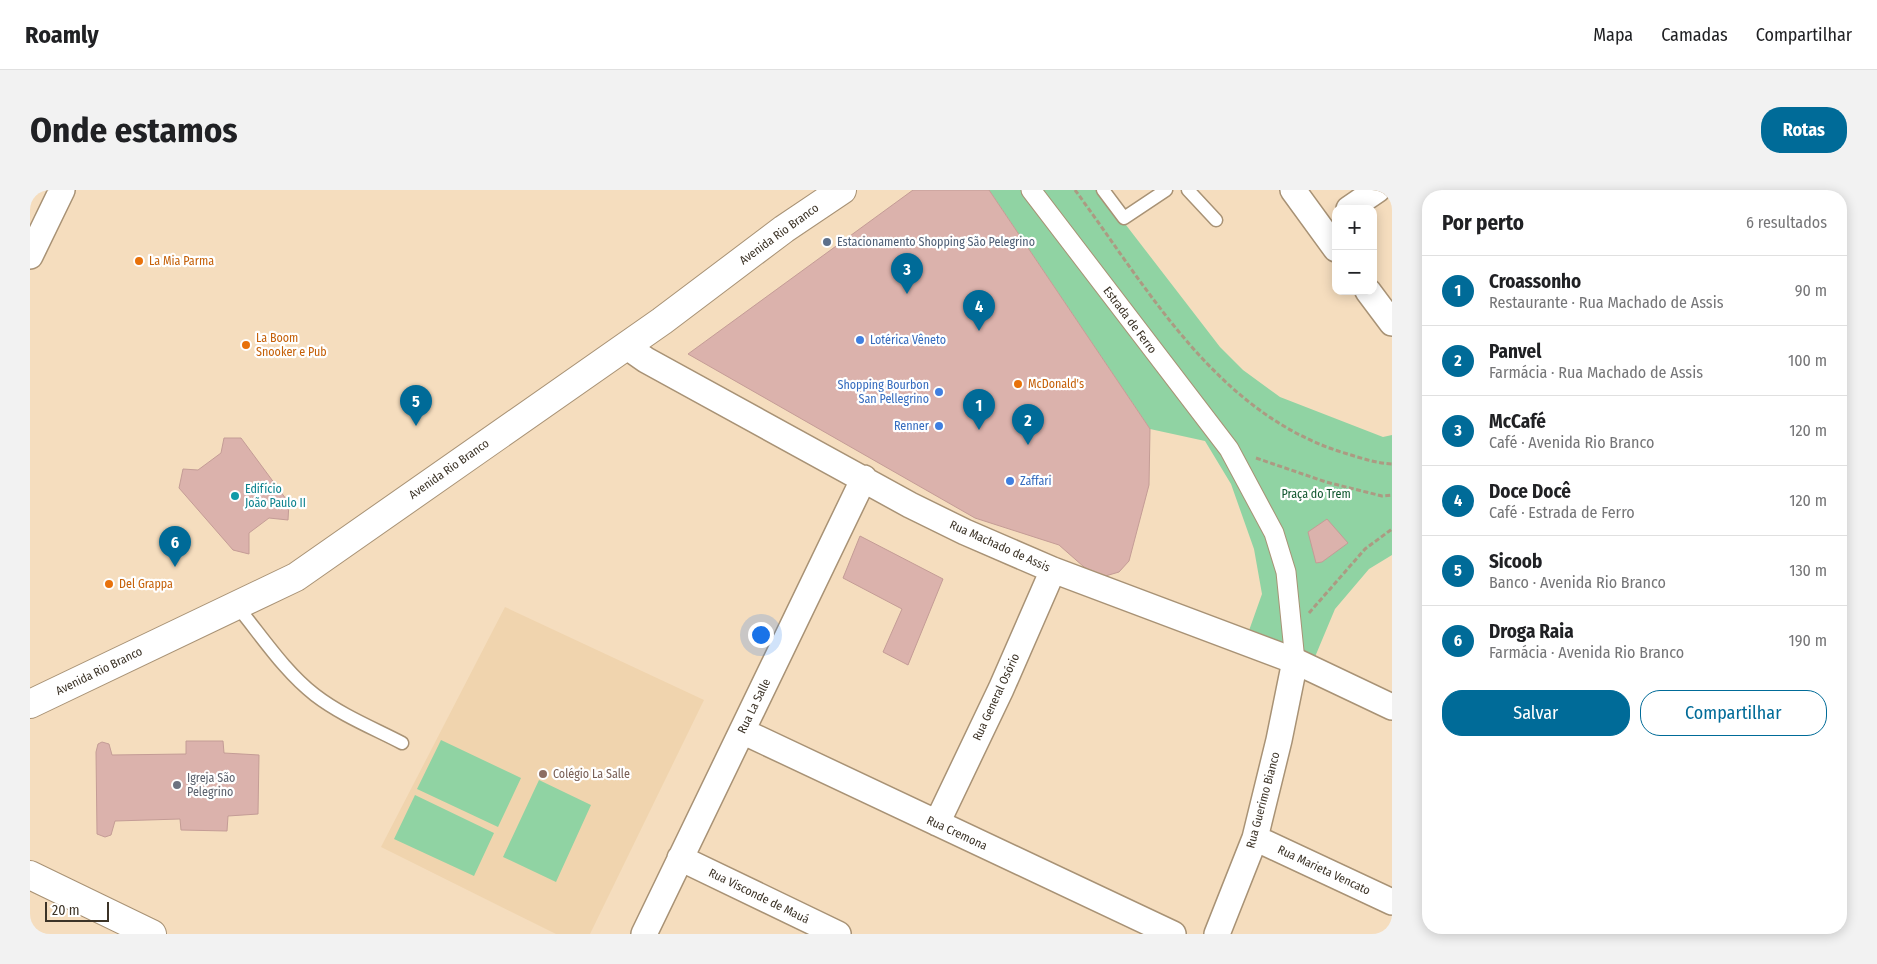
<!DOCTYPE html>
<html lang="pt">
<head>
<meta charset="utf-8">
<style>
	:root { --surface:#fff; --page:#f2f2f2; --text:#202124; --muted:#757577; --line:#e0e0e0; --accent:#006b98 }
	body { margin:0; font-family:"Fira Sans Condensed",sans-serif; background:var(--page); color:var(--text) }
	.controls { position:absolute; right:15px; top:15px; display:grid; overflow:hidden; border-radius:10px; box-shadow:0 2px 12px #0003 }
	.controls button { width:45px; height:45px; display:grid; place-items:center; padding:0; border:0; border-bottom:1px solid var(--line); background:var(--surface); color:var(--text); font:25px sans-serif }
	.scale { position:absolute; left:15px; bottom:12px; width:64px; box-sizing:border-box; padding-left:5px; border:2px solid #3c3327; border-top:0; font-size:14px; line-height:18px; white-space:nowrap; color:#3c3327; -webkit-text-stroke:4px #fff; paint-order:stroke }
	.you { position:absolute; left:730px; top:444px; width:18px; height:18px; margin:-12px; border:4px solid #fff; border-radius:50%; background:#1a73e8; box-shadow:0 0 0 8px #1a73e833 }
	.badge { display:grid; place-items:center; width:32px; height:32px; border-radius:50%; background:var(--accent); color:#fff; font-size:16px; font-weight:700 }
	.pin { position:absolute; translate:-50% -41px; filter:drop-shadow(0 1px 2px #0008) }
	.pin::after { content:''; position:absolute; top:26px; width:18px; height:15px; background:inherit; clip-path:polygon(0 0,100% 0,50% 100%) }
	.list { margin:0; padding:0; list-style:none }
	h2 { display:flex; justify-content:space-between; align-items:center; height:65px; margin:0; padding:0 20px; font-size:21px }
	h2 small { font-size:16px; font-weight:400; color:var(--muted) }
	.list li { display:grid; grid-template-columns:32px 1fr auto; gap:15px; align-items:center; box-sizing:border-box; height:70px; padding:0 20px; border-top:1px solid var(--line) }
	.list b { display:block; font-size:19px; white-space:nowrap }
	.list p { margin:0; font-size:16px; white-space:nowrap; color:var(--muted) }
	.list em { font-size:16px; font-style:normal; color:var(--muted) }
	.actions { display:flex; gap:10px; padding:15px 20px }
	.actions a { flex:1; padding:11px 0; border:1px solid var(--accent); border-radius:20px; text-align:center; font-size:18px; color:var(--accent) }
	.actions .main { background:var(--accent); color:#fff }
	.map { position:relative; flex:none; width:1362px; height:744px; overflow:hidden; border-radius:20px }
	header { display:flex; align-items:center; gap:30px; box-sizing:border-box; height:70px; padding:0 25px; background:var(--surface); border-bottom:1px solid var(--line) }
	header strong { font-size:24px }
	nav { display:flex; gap:28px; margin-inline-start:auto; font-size:18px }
	.intro { display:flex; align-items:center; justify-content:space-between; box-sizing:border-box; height:120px; padding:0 30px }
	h1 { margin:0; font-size:35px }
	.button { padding:12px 22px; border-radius:20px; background:var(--accent); color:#fff; font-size:18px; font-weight:700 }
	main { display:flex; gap:30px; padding:0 30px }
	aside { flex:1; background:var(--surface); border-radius:20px; box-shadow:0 2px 12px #0003 }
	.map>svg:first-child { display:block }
</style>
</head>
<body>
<header>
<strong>Roamly</strong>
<nav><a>Mapa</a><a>Camadas</a><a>Compartilhar</a></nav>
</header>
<div class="intro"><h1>Onde estamos</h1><a class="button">Rotas</a></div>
<main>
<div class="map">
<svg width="1362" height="744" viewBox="0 0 1362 744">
	<rect width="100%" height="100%" fill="#f5ddbe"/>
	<!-- built -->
	<path fill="#f0d4ae" d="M475,417L674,510L560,744H526L351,657Z"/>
	<!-- green -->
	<path fill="#90d3a3" d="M959,0H1069L1190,157L1213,180L1250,207L1353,247L1362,245V365L1339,379L1305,419L1282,474L1216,449L1232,404L1224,359L1201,294L1175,251L1120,239Z
		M411,550L491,588L468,637L387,599Z
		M509,590L561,615L526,692L473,667Z
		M385,605L464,643L444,686L364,649Z"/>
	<!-- building -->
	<path fill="#dbb2ac" stroke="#c49c96" d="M883,0H959L1120,239L1119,295L1099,371L1089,382L1072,387L1054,377L1029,355L945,328L658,164Z
		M194,248H211L259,313L258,330L239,328L219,343V364L203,360L149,298L153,279L168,280L191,263Z
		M1297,329L1318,353L1292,372L1286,373L1278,342Z
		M830,346L913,389L878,475L853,462L872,419L813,388Z
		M156,551H193L194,563L229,565L228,624L198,626L197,641L151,640L150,629L85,631L81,645L75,647L67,644L66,562L68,554L72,552L79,554L82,565L156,564Z"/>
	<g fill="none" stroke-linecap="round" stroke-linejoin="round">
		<!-- service casing -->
		<g stroke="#a89275" stroke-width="15">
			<path id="service" d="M1073,0L1094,28L1136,0
				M1158,0L1186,30
				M206,415C231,445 254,481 285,505C311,525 343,538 372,553"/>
		</g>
		<!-- pedestrian casing -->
		<g stroke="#a89275" stroke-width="21">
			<path id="pedestrian" d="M1001,0L1199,259L1244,343L1256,382L1265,471"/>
		</g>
		<!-- minor casing -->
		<g stroke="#a89275" stroke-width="28">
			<path id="minor" d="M1263,0L1306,59
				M1319,19L1347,0
				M0,66L32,0
				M1338,101L1362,133
				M596,156L616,170L880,315L935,342L1023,380L1265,471L1362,517
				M712,541L1143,744
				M907,633L971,499L1023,380
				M1225,648L1362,712
				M650,668L808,744
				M614,744L834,288
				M1187,744L1225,648L1249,550L1265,471"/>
		</g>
		<!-- secondary casing -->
		<g stroke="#a89275" stroke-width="30">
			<path id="secondary" d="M0,514L266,387L632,131L754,39L812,0"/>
		</g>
		<!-- primary casing -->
		<g stroke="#a89275" stroke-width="30">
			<path id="primary" d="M0,685L122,744"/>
		</g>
		<!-- path -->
		<path stroke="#ac9a82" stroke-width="3" stroke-dasharray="5 2.5" stroke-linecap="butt" d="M1045,0C1118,99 1186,222 1311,262C1328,267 1344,273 1362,274
			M1226,268L1296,292L1352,306L1362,305
			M1279,423L1335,359L1362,339"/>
		<!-- service -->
		<use href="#service" stroke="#fff" stroke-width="12"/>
		<!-- pedestrian -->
		<use href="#pedestrian" stroke="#fff" stroke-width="19"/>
		<!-- minor -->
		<use href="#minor" stroke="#fff" stroke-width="25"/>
		<!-- secondary -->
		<use href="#secondary" stroke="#fff" stroke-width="28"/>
		<!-- primary -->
		<use href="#primary" stroke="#fff" stroke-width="28"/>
	</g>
	<!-- markers -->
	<circle fill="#5c6f8a" stroke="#fff" stroke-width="2" cx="797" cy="52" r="5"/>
	<g fill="#e8710a" stroke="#fff" stroke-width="2">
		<circle cx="109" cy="71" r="5"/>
		<circle cx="216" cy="155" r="5"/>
		<circle cx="988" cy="194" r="5"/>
		<circle cx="79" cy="394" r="5"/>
	</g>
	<g fill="#3f7fe0" stroke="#fff" stroke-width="2">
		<circle cx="830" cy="150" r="5"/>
		<circle cx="909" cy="202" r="5"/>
		<circle cx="909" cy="236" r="5"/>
		<circle cx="980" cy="291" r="5"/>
	</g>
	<circle fill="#0f9aa8" stroke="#fff" stroke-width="2" cx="205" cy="306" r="5"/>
	<circle fill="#8d6e63" stroke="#fff" stroke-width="2" cx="513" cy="584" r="5"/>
	<circle fill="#6b7280" stroke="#fff" stroke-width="2" cx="147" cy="595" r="5"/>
	<g text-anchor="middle" stroke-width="4.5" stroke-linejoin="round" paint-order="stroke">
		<!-- street labels -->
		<g font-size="12" fill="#3c3327" stroke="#fff">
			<text transform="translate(749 44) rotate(-36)" y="4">Avenida Rio Branco</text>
			<text transform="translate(1100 130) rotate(53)" y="4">Estrada de Ferro</text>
			<text transform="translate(419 279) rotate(-35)" y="4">Avenida Rio Branco</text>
			<text transform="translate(970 356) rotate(24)" y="4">Rua Machado de Assis</text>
			<text transform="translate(69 481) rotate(-26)" y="4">Avenida Rio Branco</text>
			<text transform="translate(966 507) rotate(-65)" y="4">Rua General Osório</text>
			<text transform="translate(724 516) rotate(-64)" y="4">Rua La Salle</text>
			<text transform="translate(1233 610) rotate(-75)" y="4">Rua Guerimo Bianco</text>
			<text transform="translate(927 643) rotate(25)" y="4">Rua Cremona</text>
			<text transform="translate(1294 680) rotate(25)" y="4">Rua Marieta Vencato</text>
			<text transform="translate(729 706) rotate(26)" y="4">Rua Visconde de Mauá</text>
		</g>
		<!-- service labels -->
		<g font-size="12" fill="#4e5e75" stroke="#fff" text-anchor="start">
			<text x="807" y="56">Estacionamento Shopping São Pelegrino</text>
		</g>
		<!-- food labels -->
		<g font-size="12" fill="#c56008" stroke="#fff" text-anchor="start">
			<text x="119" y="75">La Mia Parma</text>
			<text x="226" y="152">La Boom<tspan x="226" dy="14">Snooker e Pub</tspan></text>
			<text x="998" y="198">McDonald's</text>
			<text x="89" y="398">Del Grappa</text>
		</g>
		<!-- shop labels -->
		<g font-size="12" fill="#366cbe" stroke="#fff" text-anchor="start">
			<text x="840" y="154">Lotérica Vêneto</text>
			<text x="899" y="199" text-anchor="end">Shopping Bourbon<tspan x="899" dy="14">San Pellegrino</tspan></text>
			<text x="899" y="240" text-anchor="end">Renner</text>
			<text x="990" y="295">Zaffari</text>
		</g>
		<!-- culture labels -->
		<g font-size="12" fill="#0d838f" stroke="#fff" text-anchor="start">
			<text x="215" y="303">Edifício<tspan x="215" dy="14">João Paulo II</tspan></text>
		</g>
		<!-- park labels -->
		<g font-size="12" fill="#10562e" stroke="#fff">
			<text x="1286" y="308">Praça do Trem</text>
		</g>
		<!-- education labels -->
		<g font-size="12" fill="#785e54" stroke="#fff" text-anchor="start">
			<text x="523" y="588">Colégio La Salle</text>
		</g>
		<!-- worship labels -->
		<g font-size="12" fill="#5b616d" stroke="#fff" text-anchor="start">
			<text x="157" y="592">Igreja São<tspan x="157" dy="14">Pelegrino</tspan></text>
		</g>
	</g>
</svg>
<div class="controls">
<button>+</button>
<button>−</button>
</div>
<div class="scale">20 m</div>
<div class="you"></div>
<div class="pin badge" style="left:949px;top:240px">1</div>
<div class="pin badge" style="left:998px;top:255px">2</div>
<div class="pin badge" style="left:877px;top:104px">3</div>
<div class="pin badge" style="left:949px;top:141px">4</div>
<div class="pin badge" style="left:386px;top:236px">5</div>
<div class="pin badge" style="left:145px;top:377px">6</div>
</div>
<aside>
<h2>Por perto<small>6 resultados</small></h2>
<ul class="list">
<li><span class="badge">1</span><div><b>Croassonho</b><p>Restaurante · Rua Machado de Assis</p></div><em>90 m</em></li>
<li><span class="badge">2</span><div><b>Panvel</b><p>Farmácia · Rua Machado de Assis</p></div><em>100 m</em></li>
<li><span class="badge">3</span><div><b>McCafé</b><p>Café · Avenida Rio Branco</p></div><em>120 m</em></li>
<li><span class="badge">4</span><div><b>Doce Docê</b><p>Café · Estrada de Ferro</p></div><em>120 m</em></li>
<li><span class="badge">5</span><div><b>Sicoob</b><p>Banco · Avenida Rio Branco</p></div><em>130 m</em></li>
<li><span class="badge">6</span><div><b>Droga Raia</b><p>Farmácia · Avenida Rio Branco</p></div><em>190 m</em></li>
</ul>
<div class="actions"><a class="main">Salvar</a><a>Compartilhar</a></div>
</aside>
</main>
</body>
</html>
